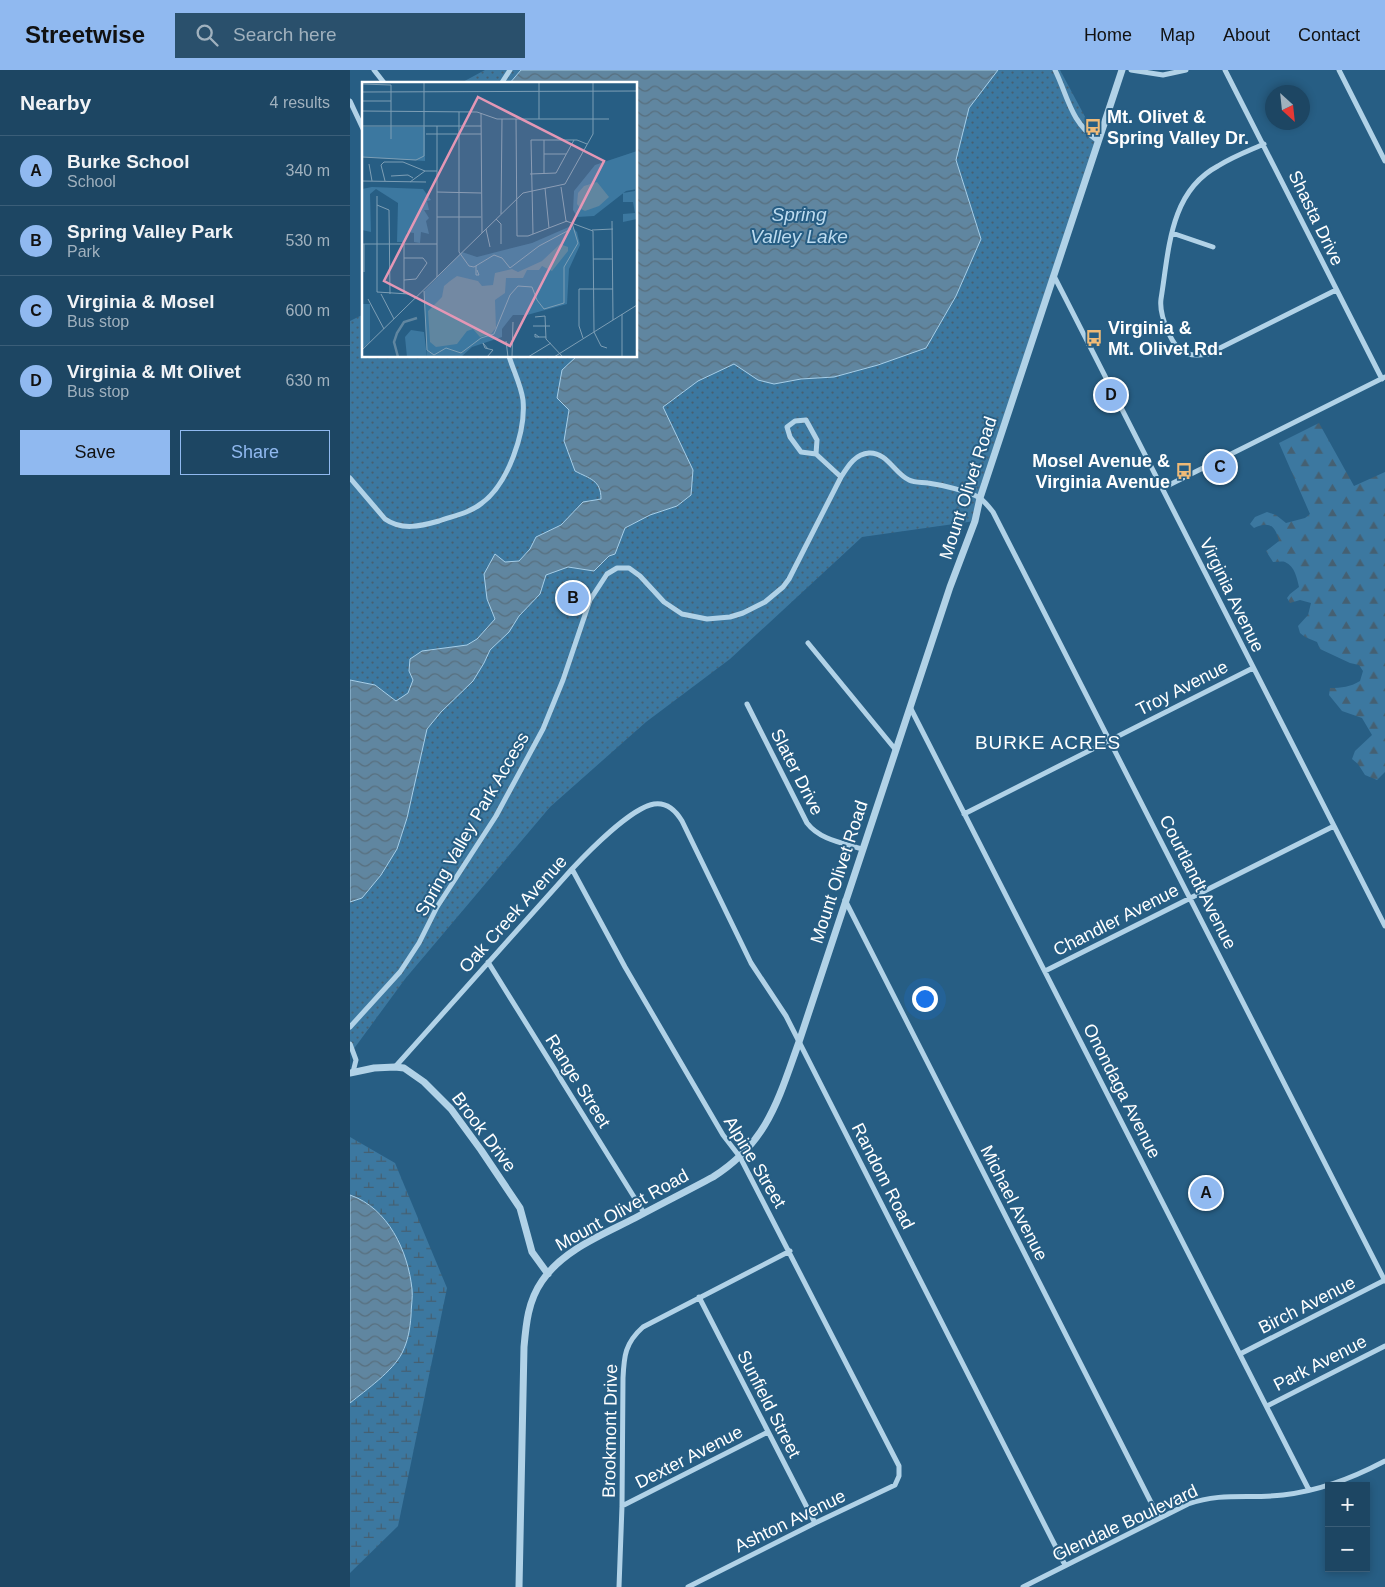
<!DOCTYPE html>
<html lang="en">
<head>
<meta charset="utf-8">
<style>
	:root { --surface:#1d4663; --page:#2a506c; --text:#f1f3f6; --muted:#a0b1be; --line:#3b5e78; --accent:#90b9f0 }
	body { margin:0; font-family:Helvetica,sans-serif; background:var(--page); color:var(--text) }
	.controls { position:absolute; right:15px; bottom:15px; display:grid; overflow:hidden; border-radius:0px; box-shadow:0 2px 8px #0003 }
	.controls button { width:45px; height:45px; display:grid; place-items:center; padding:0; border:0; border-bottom:1px solid var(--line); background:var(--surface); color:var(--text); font:25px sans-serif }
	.compass { position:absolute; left:915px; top:15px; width:45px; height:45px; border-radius:50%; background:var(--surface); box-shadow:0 2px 8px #0003; rotate:153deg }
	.you { position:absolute; left:574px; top:928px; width:18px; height:18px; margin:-12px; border:4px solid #fff; border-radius:50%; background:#1a73e8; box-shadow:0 0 0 8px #1a73e833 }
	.badge { display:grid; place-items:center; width:32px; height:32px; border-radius:50%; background:var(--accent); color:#111; font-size:16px; font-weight:700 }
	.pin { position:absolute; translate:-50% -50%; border:2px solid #fff; box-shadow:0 1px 5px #0006 }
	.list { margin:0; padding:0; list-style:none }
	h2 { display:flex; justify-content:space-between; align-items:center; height:65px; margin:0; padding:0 20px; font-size:21px }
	h2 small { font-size:16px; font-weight:400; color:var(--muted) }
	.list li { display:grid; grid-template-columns:32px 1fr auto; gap:15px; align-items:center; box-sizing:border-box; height:70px; padding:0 20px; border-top:1px solid var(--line) }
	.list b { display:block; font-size:19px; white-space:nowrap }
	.list p { margin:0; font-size:16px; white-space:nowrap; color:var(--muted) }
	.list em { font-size:16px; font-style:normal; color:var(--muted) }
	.actions { display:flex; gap:10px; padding:15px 20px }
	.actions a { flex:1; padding:11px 0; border:1px solid var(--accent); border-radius:0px; text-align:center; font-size:18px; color:var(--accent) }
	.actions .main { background:var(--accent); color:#111 }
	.icon { flex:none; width:28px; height:28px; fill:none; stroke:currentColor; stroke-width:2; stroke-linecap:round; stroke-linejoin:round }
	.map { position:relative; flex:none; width:1035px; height:1517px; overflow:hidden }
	header { display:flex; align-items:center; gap:30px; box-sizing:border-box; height:70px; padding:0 25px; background:var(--accent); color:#111 }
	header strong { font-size:24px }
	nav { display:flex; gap:28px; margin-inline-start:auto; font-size:18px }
	.search { width:350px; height:45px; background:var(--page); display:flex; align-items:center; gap:12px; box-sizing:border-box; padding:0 18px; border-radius:0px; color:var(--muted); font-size:19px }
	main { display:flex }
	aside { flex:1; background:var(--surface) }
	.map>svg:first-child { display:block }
</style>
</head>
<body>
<header>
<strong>Streetwise</strong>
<div class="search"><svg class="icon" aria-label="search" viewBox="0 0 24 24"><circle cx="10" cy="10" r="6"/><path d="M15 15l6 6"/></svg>Search here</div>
<nav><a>Home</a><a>Map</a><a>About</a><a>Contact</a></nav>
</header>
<main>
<aside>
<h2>Nearby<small>4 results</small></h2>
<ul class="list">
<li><span class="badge">A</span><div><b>Burke School</b><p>School</p></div><em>340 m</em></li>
<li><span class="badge">B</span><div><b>Spring Valley Park</b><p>Park</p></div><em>530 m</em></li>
<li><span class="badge">C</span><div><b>Virginia &amp; Mosel</b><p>Bus stop</p></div><em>600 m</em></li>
<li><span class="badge">D</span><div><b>Virginia &amp; Mt Olivet</b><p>Bus stop</p></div><em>630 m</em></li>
</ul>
<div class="actions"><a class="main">Save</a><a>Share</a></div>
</aside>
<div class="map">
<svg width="1035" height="1517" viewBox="0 0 1035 1517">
	<defs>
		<pattern id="forest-firs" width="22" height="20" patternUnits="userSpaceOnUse" patternTransform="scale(1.25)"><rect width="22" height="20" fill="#3c78a0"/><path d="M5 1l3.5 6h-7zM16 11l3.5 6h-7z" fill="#456072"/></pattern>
		<pattern id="wetland-marsh" width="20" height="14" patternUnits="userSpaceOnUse" patternTransform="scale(1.25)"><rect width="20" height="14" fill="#3c78a0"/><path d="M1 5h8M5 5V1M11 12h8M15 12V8" fill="none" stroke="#456072"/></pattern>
		<pattern id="park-dots" width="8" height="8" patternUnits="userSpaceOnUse" patternTransform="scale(1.25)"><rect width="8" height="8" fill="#3c78a0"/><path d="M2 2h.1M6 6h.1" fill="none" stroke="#456072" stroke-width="1.8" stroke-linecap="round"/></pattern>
		<pattern id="water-waves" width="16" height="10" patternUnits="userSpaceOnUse" patternTransform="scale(1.25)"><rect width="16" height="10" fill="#6086a0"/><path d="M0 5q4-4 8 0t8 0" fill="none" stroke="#586f7e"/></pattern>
	</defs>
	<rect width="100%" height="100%" fill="#275e84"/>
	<!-- forest -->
	<path fill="url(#forest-firs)" d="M969,353L1004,416L1035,402V702L1027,710L1015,705L1008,694L1002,689L1005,681L1022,665L1012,648L992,641L979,625L980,618C992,618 1000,617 1010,611L1013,601L1009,595L1000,593L970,579L967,572L955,567L950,563L948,556L958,545L961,533L950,530L940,533L937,528L940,524L949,517C947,509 945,496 935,492C932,491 927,492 923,492L916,481L929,471C925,455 919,451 904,458L900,454L905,447L917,442L926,445L936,453L955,448L960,444L929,373Z"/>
	<!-- wetland -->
	<path fill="url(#wetland-marsh)" d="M0,1067L45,1093L97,1218L48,1456L0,1503Z"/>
	<!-- park -->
	<path fill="url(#park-dots)" d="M135,0H710L748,71L625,451L512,467L380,589L296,652L200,737L55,909L3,980L0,979V251L14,244V286H286V14H109Z"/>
	<!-- water -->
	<path fill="url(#water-waves)" stroke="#a6cee8" d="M171,0H648L619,38L606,90L631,169L606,226L576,278L528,295L484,307L451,309L424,314L408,310L384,294L348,311L313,337L343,400L341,425L327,436L300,445L275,458L265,484L259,486L244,501L218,497L196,505L190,524L169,546L159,562L140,580L134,593L123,611L91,642L77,659L57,748L47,779L31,805L12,828L0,832V610L25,615L46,631L58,623L63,610L59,601L60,589L72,581L117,575L127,569L145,549L137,529L134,504L145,484L155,492L169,491L180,479L186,467L211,455L233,432L251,429C251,410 240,409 225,401L214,371L219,340L207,328L212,300L227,286H286V14H159Z
		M0,1125C38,1138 58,1181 62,1219C63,1227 61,1237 61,1246C60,1259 58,1271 52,1283C43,1301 16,1320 0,1333Z"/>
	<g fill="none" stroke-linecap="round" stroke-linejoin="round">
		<!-- minor -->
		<path stroke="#b1d2e7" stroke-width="5" d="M24,0L35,14
			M705,0C719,29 720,51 748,71
			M781,0L813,5L836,0
			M875,0L1032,309
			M989,0L1035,91
			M151,14L160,0
			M0,31L14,61
			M914,74C898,81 882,87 868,96C819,122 819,181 811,229C809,244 822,281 838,284C845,286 852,285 858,284L986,220
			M822,163L863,177
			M704,206C815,422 924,639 1035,856
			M466,384L467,370L456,350L445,351L437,357L440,367L451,382L466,384L491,407
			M0,408L35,449C52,461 71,456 89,451C103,446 120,443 132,433C158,414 176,362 173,330C171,315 163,300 159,286
			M813,418L1035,307
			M458,573L545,679
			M397,634L457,753C470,770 493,773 512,779
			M560,637L959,1420
			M614,744L903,598
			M222,799L275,897L373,1065L390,1087L549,1396V1406L545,1415L465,1453L338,1517
			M495,830L809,1448
			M138,892L294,1143
			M695,901L984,756
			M0,957L50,902L69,873L87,837L146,746L193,659L213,610L240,530L257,504L267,498H279L290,506L314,532L332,544L357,549L380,547L393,543L415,532L433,517L439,509L491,407C498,396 505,384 519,383C537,382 545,404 559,410C565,413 572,412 578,413C592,415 618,421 630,428C635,432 639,437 643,442L1035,1211
			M0,974L6,990L3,1002
			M45,997L222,799C238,782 281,738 304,734C317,732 326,741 332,751L401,893L436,946L715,1495
			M349,1227L465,1453
			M890,1284L1035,1210
			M917,1336L1035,1276
			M272,1436L418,1362
			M269,1517L272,1436L273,1308C274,1286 275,1273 293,1257L440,1181
			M673,1517L838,1434C872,1422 899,1429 933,1425C970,1421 1003,1408 1035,1391"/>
		<!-- tertiary -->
		<path stroke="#b1d2e7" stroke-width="7" d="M0,1003L24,998L45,997L54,998L74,1012L101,1039L131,1080L170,1138L182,1182L198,1204
			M169,1517L174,1277C176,1254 178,1231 192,1211C213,1180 252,1165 285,1148C311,1134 337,1121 363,1107C418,1072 428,1030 449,972L600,517L625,451L630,428L772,0"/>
	</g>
	<!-- icons -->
	<defs>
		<g id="bus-bare" transform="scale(1.35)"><path d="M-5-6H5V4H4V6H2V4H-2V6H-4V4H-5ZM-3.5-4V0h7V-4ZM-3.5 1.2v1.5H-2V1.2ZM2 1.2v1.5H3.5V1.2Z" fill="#efba77" stroke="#275e84" stroke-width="2.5" paint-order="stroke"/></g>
	</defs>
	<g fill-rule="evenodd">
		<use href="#bus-bare" x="743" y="57"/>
		<use href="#bus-bare" x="744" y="268"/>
		<use href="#bus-bare" x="834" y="401"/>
	</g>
	<g text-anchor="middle" stroke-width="4" stroke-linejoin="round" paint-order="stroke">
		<!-- poi labels -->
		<g font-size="18" font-weight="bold" fill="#fff" stroke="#275e84" text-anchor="start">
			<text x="757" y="53">Mt. Olivet &amp;<tspan x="757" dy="21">Spring Valley Dr.</tspan></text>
			<text x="758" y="264">Virginia &amp;<tspan x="758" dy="21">Mt. Olivet Rd.</tspan></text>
			<text x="820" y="397" text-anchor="end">Mosel Avenue &amp;<tspan x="820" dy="21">Virginia Avenue</tspan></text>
		</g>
		<!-- street labels -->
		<g font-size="18" fill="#fff" stroke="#275e84">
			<text transform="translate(966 148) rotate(64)" y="6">Shasta Drive</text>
			<text transform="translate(618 418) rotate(-72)" y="6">Mount Olivet Road</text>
			<text transform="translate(882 525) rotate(64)" y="6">Virginia Avenue</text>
			<text transform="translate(832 618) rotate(-27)" y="6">Troy Avenue</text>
			<text transform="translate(447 702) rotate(63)" y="6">Slater Drive</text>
			<text transform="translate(122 754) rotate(-60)" y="6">Spring Valley Park Access</text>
			<text transform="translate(489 802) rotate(-72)" y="6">Mount Olivet Road</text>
			<text transform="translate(848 812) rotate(63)" y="6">Courtlandt Avenue</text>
			<text transform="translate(163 844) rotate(-48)" y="6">Oak Creek Avenue</text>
			<text transform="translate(766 850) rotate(-27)" y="6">Chandler Avenue</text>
			<text transform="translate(228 1011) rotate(58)" y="6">Range Street</text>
			<text transform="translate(772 1021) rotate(63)" y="6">Onondaga Avenue</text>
			<text transform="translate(134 1062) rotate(53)" y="6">Brook Drive</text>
			<text transform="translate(405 1092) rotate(59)" y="6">Alpine Street</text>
			<text transform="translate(533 1106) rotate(63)" y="6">Random Road</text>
			<text transform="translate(664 1133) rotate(63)" y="6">Michael Avenue</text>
			<text transform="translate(272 1140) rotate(-29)" y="6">Mount Olivet Road</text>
			<text transform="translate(957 1235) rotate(-27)" y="6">Birch Avenue</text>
			<text transform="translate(970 1293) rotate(-27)" y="6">Park Avenue</text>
			<text transform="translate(419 1334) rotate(63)" y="6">Sunfield Street</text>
			<text transform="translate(260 1361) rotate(-89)" y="6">Brookmont Drive</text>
			<text transform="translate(339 1387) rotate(-27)" y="6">Dexter Avenue</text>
			<text transform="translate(440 1451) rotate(-26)" y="6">Ashton Avenue</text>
			<text transform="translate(775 1453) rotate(-25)" y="6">Glendale Boulevard</text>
		</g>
		<!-- water labels -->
		<g font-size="19" font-style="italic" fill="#bddbef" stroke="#275e84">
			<text x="449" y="151">Spring<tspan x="449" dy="22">Valley Lake</tspan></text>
		</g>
		<!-- neighbourhood labels -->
		<g font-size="19" letter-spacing="1" fill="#fff" stroke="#275e84">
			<text x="698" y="679">BURKE ACRES</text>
		</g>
	</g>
	<!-- overview -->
	<g transform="translate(12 12)">
		<rect width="275" height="275" fill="#275e84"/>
		<path d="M10,105L61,107L69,118L65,119L67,128H62L67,136L64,139L67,152L59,150L58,161L52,160V151L45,150L43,160H35L36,121L14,107L8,112L9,150L0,148V107Z" fill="#3c78a0"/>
		<path d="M275,69V107L264,109L232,134L215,135L211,128L212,109L233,83Z" fill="#3c78a0"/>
		<path d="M0,222H8V260L0,267ZM49,248L62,250L65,275H45L43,255Z" fill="#3c78a0"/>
		<path d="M0,45H63V79L0,75ZM274,92L275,137L261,140V132L273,131L271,120H261V111L273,109ZM209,144L215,150L218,163L207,187L205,222L165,233H151L140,247V255L110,265L99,275H65L62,209L100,170L115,175L170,161Z" fill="#3c78a0"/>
		<path d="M235,100L247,115L237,124L223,129L219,127L215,122L216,111L222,104ZM198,162L206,165V169L190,189L180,184L177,188H165L161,196H144L143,211L133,218L134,246L129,252L118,255L111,247L105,249L95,262L74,265L68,260L66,229L80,215L82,204L88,199L95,194L116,199L120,204L131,203L133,191L150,187L156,190L180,179Z" fill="#6086a0"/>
		<path fill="none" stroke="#6086a0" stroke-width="2.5" d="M36,275L32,260L35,251L42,240L55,236"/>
		<path fill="none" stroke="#7d9eb5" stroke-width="1" d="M177,0V37M0,2L29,3V57M0,10L275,9M0,19H29M0,29L115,30L135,37H247M97,30V170L107,184L112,185L132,173L140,176L148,186L177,164L209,147M119,31L120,151M154,37L155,154H166L205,139M0,44H119M75,44V195M64,52H119M182,58V92M182,72H204M0,75L54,78L62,74V0M7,82L10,99M168,92L194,91L212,58M29,94L46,93L51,96M0,99L64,100M23,99L19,83L22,80H41L63,89M48,100L63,89H75M199,105L204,139L231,149L232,250L239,264L245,266M183,106L187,146M75,110L119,111M15,114V210L47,212L54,216M15,123L27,128L28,212M139,132L140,37M75,135H119M134,137L139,142V162M250,139L251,238M124,147L128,165M230,148L251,147M171,152L169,58H215L225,62M0,162H75M2,162V190M231,177H250M114,184V193H117L115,188M42,198L54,197L65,181L61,176H42M62,209L65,268L72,273L84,266L99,271L119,256L132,252L148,213L156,204L170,205L175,218L182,227L202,221V185L216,161L210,141M19,212L32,237M42,212V162M6,217L22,247M260,232V275M173,235L183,234L184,257L201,275M171,244H188M177,255L173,252V255H184M221,256L217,244V207H251M144,259L146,275M0,268L161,111L203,102L231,52V0M125,275L131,268L123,266L121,261L126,267M150,275L151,240M166,275L189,261M192,275L275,223"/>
		<path fill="#e497b5" fill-opacity="0.15" stroke="#e497b5" stroke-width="2.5" d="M116,15L242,79L148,264L22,199Z"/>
		<rect width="275" height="275" fill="none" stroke="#fff" stroke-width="2.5"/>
	</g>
</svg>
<div class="controls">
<button>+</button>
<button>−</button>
</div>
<svg class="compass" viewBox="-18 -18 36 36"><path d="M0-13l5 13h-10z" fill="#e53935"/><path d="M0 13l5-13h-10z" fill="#a0b1be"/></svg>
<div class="you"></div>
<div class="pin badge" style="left:856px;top:1123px">A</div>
<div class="pin badge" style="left:223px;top:528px">B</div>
<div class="pin badge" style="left:870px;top:397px">C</div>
<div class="pin badge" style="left:761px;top:325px">D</div>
</div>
</main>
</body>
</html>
